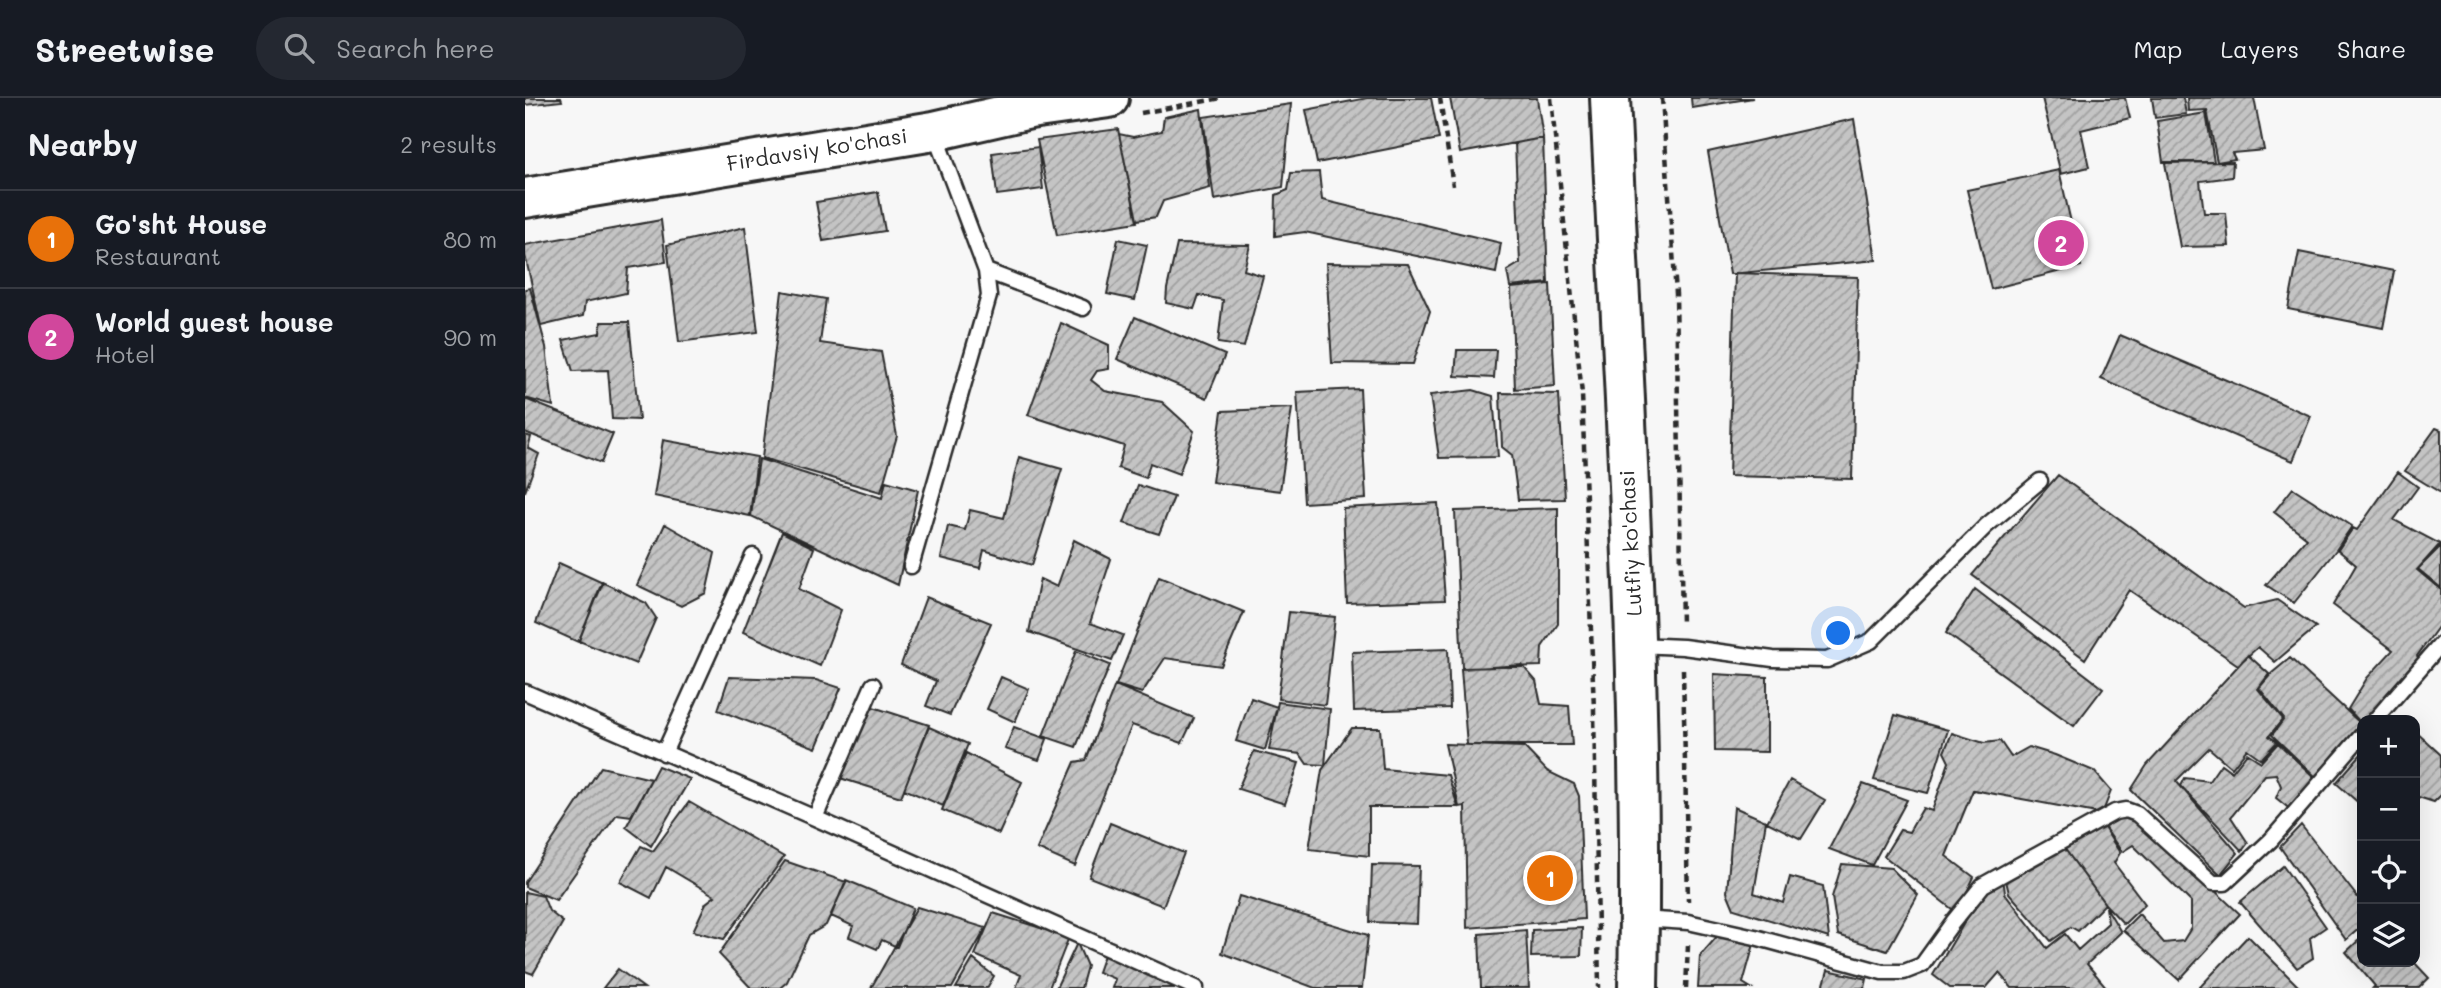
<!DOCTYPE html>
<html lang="en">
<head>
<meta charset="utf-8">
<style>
	:root { --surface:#171b24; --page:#242831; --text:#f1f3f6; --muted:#9ea1a6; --line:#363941; --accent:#0b8043 }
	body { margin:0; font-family:Mali,sans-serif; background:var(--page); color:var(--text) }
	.controls { position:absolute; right:21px; bottom:21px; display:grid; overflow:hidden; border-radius:14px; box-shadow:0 7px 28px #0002 }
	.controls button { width:63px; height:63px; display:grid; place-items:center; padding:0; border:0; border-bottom:2px solid var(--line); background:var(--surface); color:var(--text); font:35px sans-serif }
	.you { position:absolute; left:1314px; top:536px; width:24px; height:24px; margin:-18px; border:5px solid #fff; border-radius:50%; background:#1a73e8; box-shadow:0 0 0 10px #1a73e833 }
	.badge { display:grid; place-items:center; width:46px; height:46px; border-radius:50%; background:var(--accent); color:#fff; font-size:23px; font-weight:700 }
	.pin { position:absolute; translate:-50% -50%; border:4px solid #fff; box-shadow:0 2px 7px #0006 }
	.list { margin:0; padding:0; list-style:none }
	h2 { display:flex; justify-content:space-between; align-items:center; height:91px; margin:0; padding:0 28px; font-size:30px }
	h2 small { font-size:23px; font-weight:400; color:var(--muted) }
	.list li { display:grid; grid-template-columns:46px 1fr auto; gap:21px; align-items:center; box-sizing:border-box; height:98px; padding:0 28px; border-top:2px solid var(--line) }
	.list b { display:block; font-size:26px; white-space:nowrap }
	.list p { margin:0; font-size:23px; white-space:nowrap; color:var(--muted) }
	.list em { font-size:23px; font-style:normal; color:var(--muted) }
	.icon { flex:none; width:38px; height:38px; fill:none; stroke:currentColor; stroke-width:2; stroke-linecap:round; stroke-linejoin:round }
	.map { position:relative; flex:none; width:1916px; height:890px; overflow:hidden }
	header { display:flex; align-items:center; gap:42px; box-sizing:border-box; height:98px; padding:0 35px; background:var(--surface); border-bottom:2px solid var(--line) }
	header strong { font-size:33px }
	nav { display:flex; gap:38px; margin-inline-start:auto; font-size:24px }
	.search { width:490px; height:63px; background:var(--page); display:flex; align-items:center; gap:18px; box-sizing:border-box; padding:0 24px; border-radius:38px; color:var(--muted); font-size:26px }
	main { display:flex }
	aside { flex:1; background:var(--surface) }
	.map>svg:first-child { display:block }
</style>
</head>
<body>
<header>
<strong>Streetwise</strong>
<div class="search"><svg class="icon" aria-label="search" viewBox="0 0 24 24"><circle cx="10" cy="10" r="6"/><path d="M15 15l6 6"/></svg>Search here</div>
<nav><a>Map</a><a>Layers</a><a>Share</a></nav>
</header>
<main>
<aside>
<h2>Nearby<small>2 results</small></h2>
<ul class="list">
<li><span class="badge" style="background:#e8710a">1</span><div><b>Go'sht House</b><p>Restaurant</p></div><em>80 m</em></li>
<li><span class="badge" style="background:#d1479c">2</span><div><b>World guest house</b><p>Hotel</p></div><em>90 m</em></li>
</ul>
</aside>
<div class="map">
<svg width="1916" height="890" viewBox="0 0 1916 890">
	<defs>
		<pattern id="building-hatch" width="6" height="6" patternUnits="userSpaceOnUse" patternTransform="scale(1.75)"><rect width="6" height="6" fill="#c4c4c4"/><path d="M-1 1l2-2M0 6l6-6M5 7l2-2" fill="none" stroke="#9f9f9f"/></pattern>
	</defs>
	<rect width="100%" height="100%" fill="#f7f7f7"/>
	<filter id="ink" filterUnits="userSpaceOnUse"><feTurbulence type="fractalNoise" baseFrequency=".0143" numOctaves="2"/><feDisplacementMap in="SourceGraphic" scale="14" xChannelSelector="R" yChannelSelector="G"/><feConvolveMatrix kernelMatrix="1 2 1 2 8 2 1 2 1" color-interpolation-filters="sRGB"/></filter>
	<g filter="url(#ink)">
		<!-- building -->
		<path fill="url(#building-hatch)" stroke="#2b2b2b" stroke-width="2" d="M0,0H36L37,3L0,7Z
			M842,0H906L914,41L792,65L781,12Z
			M925,0H1012L1018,40L935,55Z
			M1166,0H1228L1167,10Z
			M1517,0H1600L1605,20L1556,32L1564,69L1536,76Z
			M1627,0H1658L1661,16L1630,20Z
			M1662,0H1729L1739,52L1707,55L1710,61L1692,64L1682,12L1663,13Z
			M766,6L758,89L689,102L678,19Z
			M676,11L685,90L638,103L631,119L612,122L594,36L608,39L637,33L639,19Z
			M1681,15L1689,64H1638L1632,23Z
			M1329,21L1351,162L1205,176L1183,54Z
			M593,31L612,124L532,137L512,42Z
			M1018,40L1023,185L985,189L982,173L995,165L990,45Z
			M513,49L518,91L472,97L467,55Z
			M1708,64L1707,79L1675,83L1679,115H1701L1704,148L1655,149L1640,65Z
			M1534,72L1556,168L1466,191L1442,92Z
			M794,74L797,102L976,145L971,175L780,134L750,138L751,97L763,92L766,75Z
			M353,94L360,133L298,143L291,104Z
			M136,122L141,164L103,170L101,195L60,204L58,218L16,228L0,157V147Z
			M220,129L233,234L154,244L142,147Z
			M593,141L622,147L610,202L582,196Z
			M652,146L725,147L719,172L738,178L719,249L693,245L698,202L674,197L669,211L641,205L642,191Z
			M1774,154L1869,173L1858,230L1763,211Z
			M801,165L883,166L905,213L888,266L807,265Z
			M1210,175L1333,179L1327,381L1204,378Z
			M1025,186L1030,288L990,291L986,190Z
			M5,190L21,249L28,308L0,300V191Z
			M257,193L301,201L295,245L356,254L372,338L356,394L237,360Z
			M610,219L700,257L682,300L592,261Z
			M76,224H104L114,322L87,321L83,272L48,273L38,242L75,235Z
			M536,225L584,247V271L572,273L566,282L580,293L637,304L669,333L654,376L625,365L621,380L593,370L599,348L503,317Z
			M1595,237L1786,318L1768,363L1576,281Z
			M932,252H971L969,280L930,278Z
			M835,291L841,401L779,405L772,294Z
			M948,292L968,298L973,359L914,360L905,297Z
			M975,295L1034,296L1040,401L993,402L987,357L977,349Z
			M0,301L88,336L76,365L0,334Z
			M767,310L755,393L687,384L697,313Z
			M1911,330L1916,332V395L1880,373Z
			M0,337L6,339L3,350L14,356L0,394Z
			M138,342L232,359L225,418L129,398Z
			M494,359L537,371L507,467L459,452L455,470L416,460L423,428L440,432L445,412L479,420Z
			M234,361L357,400L361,383L393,392L373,487L226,418Z
			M1873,374L1893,389L1869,422L1915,446L1892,472L1916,492V525L1892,558L1899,565L1846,622H1837V626L1823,611L1842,580L1868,552L1808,507L1831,467L1813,452L1828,430L1832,432Z
			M1533,377L1719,510L1752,502L1791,529L1750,564L1733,549L1713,567L1604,492L1560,561L1447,477Z
			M613,387L649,399L634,436L599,425Z
			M1768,390L1827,428L1811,452L1769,505L1741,487L1782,440L1749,414Z
			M913,405L920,502L822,505L818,410Z
			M1033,410V526L1017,549L1016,568L937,570L930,413Z
			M140,426L190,455L181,495L156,508L112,487Z
			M257,434L289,450L274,491L316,512L295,568L218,534Z
			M549,442L586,461L565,525L598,537L587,563L504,534L515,481L532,489Z
			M1916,448V490L1893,471Z
			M34,465L78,485L53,544L11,525Z
			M634,479L719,514L696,568L640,560L617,595L591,587Z
			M77,484L121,505L131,520L111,566L54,543Z
			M1450,491L1578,590L1549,628L1421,535Z
			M401,499L466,525L425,617L401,608L411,583L376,567Z
			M764,514L810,519L800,607L753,601Z
			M923,551L925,610L829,613L827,554Z
			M551,553L585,567L551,649L518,638Z
			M1723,557L1744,576L1733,591L1758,621L1744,638L1752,644L1736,661L1722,651L1707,670L1684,650L1651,683L1713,755L1695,777L1606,692L1622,667Z
			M1765,560L1837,627V631L1793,681L1747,637L1759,621L1734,590L1747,575Z
			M997,567L1011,583L1016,606L1044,608L1047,647H942L936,571Z
			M1189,576L1242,579V654L1190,653Z
			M204,579L291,582L316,590L291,650L193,612Z
			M476,579L504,591L490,624L462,611Z
			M590,587L669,620L657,645L607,627L550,768L512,751L550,664L561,662Z
			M726,600L752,609L740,652L711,643Z
			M753,604L805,611L800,667L782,666L775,656L744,652Z
			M345,608L404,627L376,699L315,680Z
			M1370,617L1423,632L1403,695L1349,682Z
			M404,629L443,646L418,708L379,691Z
			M489,629L522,641L514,662L480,651Z
			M827,630H855L858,671L923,677L933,709H844V758L784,751L797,672Z
			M1890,633L1916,657V697L1909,704L1890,698Z
			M1427,635L1459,645L1475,643L1486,659L1504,649L1530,657L1569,673L1586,693L1577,716L1448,692L1421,758L1449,779L1432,815L1359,758L1375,732L1384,734L1398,710L1407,713L1424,664L1419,654Z
			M1753,645L1791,681L1766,712L1751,700L1756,688L1751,676L1740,677L1706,719L1723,745L1717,753L1656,688L1660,680L1684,683L1696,666L1707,674L1722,655L1736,664Z
			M920,646L999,649L1022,673L1049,686L1054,698L1059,821L942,830L940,708L934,709Z
			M729,653L774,665L760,706L713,691Z
			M441,655L497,684L474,736L417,712Z
			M1837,655V708L1811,685Z
			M133,668L165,681L126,748L101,729Z
			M76,669L126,681L106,718L92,716L31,802L0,789V784Z
			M1265,682L1300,702L1276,741L1242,724Z
			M1338,686L1382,702L1347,767L1304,751Z
			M164,704L259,759L199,841L168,833L181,805L190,798L141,769L126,800L95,784L116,748L128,753Z
			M1209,709L1241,723L1229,795L1258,805L1265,779L1298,788L1304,840L1209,811L1202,794Z
			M1607,716L1715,816L1654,882L1598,832L1614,816L1639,845L1658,843L1666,830V804L1608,747L1597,754L1577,726Z
			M585,725L659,755L638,808L564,779Z
			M1576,725L1595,755L1589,765L1620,806L1599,826L1580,806L1537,747Z
			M1776,727L1837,805V828L1821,842L1755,749Z
			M1537,747L1580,806L1553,833L1546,829L1526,843L1484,795L1480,779Z
			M260,763L321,784L301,827L284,837L262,884L255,890H226L194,856Z
			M1317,766L1366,770L1393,797L1362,853L1313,837L1307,799Z
			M847,767L894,768L892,826L845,824Z
			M1758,768L1801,829L1785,840L1788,860L1772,870L1715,804Z
			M1478,779L1480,795L1522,850L1540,836L1553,852L1583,825L1581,809L1596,834L1562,866L1582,890H1487L1474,875L1461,890H1425L1408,877L1460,790Z
			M321,782L388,810L372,849L357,842L352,851L324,839L328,828L306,818Z
			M0,794L18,798L24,813L38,824L8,876L0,873Z
			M714,798L843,837L837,890H790L697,855Z
			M392,809L461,830L427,890H346Z
			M468,815L544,839L524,890H491L496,877L450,857Z
			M1057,830L1056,858L1006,859L1007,832Z
			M1001,832L1004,890H956L954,836Z
			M1196,834L1229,846L1218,885L1226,890H1173L1175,858Z
			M1723,838L1775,890H1674Z
			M1837,839V864H1889L1904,880L1894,890H1848L1850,888L1821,854Z
			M552,845L562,868L556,890H531Z
			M581,851L668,890H587L590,881L573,874Z
			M448,861L469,878L462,890H431Z
			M93,871L119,890H78Z
			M1303,872L1342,881L1340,890H1298Z"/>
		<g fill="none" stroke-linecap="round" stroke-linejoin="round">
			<!-- service casing -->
			<g stroke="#2b2b2b" stroke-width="19">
				<path id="service" d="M461,173L558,210
					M386,468L464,198L461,173L409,34
					M1112,547L1158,549L1248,561L1302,562L1346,543L1461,428L1515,383
					M0,594L290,720L671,890
					M1850,622L1916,546
					M139,655L228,458
					M290,720L348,587
					M1115,821L1163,824L1230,839L1357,874H1379L1397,867L1428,824L1458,787L1590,714L1601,712L1612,716L1688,785H1700L1746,742L1837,637"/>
			</g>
			<!-- secondary casing -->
			<g stroke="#2b2b2b" stroke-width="44">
				<path id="secondary" d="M1085,0C1099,296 1119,593 1113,890
					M0,100L409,33L505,11L584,0"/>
			</g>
			<!-- path -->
			<path stroke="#2b2b2b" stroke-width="4.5" stroke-dasharray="7 5" stroke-linecap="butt" d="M915,0L928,88
				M1026,0L1057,296L1069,612L1074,890
				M1137,0L1151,196L1157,527
				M616,15L697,0
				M1158,571L1163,803
				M1161,890L1163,847"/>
			<!-- service -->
			<use href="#service" stroke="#fff" stroke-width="14"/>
			<!-- secondary -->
			<use href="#secondary" stroke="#fff" stroke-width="38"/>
		</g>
	</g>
	<g text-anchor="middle" stroke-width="7" stroke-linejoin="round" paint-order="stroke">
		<!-- street labels -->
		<g font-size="21" fill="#2b2b2b" stroke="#fff">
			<text transform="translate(292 52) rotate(-9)" y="7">Firdavsiy ko'chasi</text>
			<text transform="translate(1106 445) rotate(-93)" y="7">Lutfiy ko'chasi</text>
		</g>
	</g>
</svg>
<div class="controls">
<button>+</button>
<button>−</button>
<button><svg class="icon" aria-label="locate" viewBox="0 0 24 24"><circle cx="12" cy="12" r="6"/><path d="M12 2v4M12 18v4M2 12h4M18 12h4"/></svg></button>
<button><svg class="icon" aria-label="layers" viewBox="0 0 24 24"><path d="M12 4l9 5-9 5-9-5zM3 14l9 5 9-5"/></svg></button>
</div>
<div class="you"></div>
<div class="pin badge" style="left:1025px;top:780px;background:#e8710a">1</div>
<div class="pin badge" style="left:1536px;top:145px;background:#d1479c">2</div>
</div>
</main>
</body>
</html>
